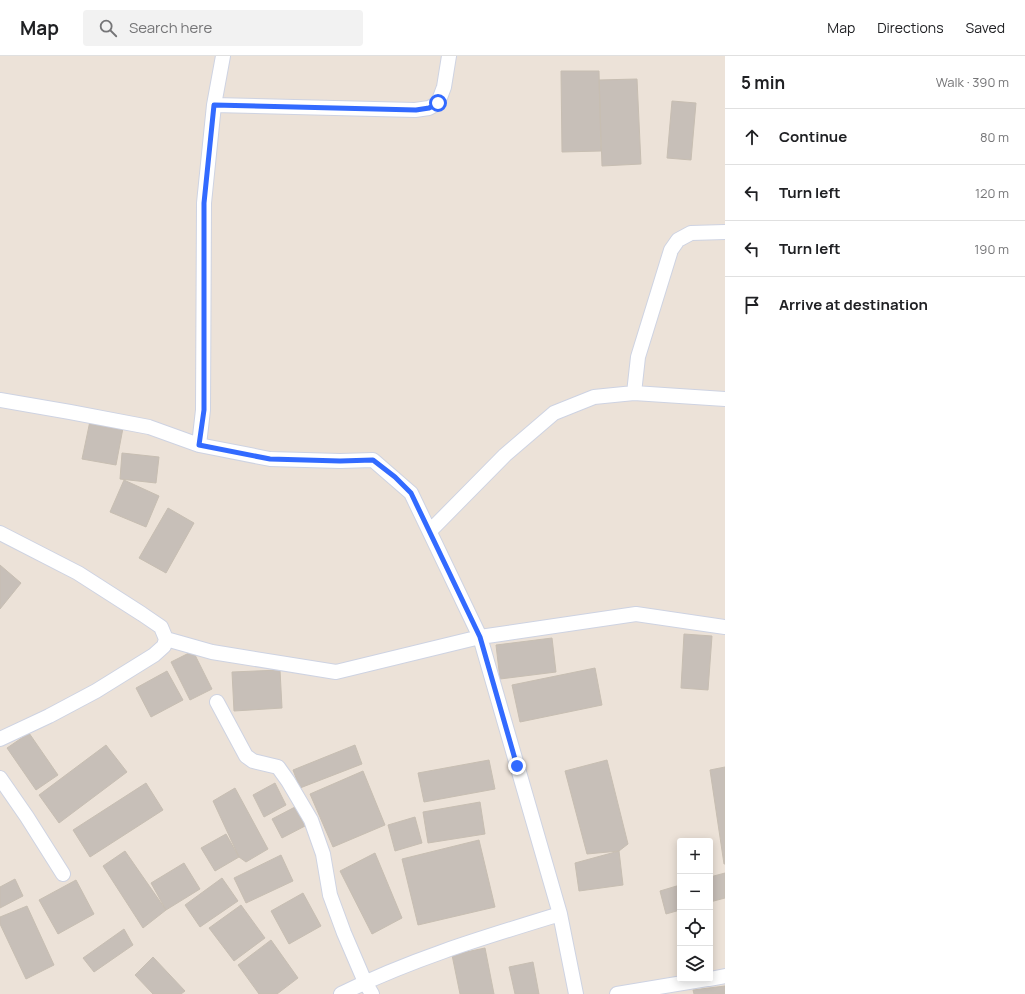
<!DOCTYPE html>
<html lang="en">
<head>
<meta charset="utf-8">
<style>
	:root { --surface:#fff; --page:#f2f2f2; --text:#202124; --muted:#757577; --line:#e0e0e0 }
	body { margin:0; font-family:Manrope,sans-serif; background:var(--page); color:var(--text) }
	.controls { position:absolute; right:12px; bottom:12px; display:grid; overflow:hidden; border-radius:4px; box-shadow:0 2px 10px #0003 }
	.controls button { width:36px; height:36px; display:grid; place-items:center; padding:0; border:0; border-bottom:1px solid var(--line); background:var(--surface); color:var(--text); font:20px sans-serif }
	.stop { position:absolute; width:12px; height:12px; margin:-9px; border:3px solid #326aff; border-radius:50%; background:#fff }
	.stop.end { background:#326aff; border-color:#fff; box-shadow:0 1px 4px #0008 }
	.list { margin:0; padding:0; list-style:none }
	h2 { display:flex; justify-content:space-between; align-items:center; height:52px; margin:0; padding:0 16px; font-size:17px }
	h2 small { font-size:13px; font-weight:400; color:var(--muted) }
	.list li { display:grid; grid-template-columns:26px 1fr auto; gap:12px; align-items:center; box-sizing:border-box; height:56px; padding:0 16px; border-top:1px solid var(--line) }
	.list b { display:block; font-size:15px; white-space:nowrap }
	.list em { font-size:13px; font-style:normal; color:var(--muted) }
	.icon { flex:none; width:22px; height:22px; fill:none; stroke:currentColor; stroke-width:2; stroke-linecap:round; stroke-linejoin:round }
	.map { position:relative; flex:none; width:725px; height:938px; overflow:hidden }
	header { display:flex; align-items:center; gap:24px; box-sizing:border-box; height:56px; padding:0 20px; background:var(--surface); border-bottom:1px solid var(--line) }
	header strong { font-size:19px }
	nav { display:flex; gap:22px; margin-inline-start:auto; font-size:14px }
	.search { width:280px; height:36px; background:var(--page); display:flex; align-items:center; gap:10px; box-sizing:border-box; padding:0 14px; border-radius:4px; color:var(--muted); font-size:15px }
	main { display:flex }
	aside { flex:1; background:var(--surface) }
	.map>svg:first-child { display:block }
</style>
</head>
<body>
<header>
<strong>Map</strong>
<div class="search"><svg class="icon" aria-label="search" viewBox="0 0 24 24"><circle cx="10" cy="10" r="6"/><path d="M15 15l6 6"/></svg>Search here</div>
<nav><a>Map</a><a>Directions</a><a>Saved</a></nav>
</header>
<main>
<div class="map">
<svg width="725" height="938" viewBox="0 0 725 938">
	<rect width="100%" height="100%" fill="#ece2d8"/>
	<!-- building -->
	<path fill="#c7bfb8" stroke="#c7beb2" d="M561,15H599L601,95L562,96Z
		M637,23L641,108L602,110L599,24Z
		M672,45L696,47L691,104L667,102Z
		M90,365L123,372L116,409L82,403Z
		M122,397L159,401L156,427L120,423Z
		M124,424L159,440L146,471L110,456Z
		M168,452L194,467L166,517L139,502Z
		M0,509L21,527L0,553Z
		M684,578L712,580L708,634L681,632Z
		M552,582L556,616L500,623L496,589Z
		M193,595L212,633L190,644L171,606Z
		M595,612L602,649L520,666L512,629Z
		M280,614L282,652L234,655L232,616Z
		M167,615L183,644L151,661L136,632Z
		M29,677L58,719L36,734L7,692Z
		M106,689L127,716L59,767L39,739Z
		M355,689L362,708L300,732L293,714Z
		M489,704L495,733L424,746L418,717Z
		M607,704L628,788L619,795L587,798L565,715Z
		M725,711V808H724L710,714Z
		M363,715L385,769L333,791L310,738Z
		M146,727L163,754L90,801L73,774Z
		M275,727L286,749L264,761L253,739Z
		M235,732L268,793L246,806L239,801L213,745Z
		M480,746L485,778L428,787L423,756Z
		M295,751L305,770L282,782L272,763Z
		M415,761L422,787L395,795L388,769Z
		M226,778L239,801L215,815L201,792Z
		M479,784L495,851L418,869L402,803Z
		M125,795L166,854L143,872L103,810Z
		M619,795L623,829L579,835L575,807Z
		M375,797L402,862L372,878L340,815Z
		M281,799L293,825L246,847L234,822Z
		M184,807L200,833L166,854L151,827Z
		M725,817V842L710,846V821Z
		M222,822L238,845L200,871L185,849Z
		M15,823L23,840L0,852V831Z
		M76,824L94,858L58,878L39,844Z
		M680,829V854L666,858L660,835Z
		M303,837L321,870L289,888L271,855Z
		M241,849L265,882L234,905L209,872Z
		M27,850L54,909L26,923L0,868V861Z
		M124,873L133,889L94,916L83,902Z
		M271,884L298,922L277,938H259L238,909Z
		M485,892L494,938H460L452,899Z
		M153,901L185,935L181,938H153L135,919Z
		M533,906L539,938H515L509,911Z
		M725,930V938H694L693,934Z"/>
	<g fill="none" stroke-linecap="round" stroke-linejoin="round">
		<!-- street casing -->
		<g stroke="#ced3e2" stroke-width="16">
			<path id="street" d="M223,0L214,49L204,147L203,354L199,389L270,403L340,405L373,404L411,437L480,581L560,858L576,938
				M214,49L415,54L429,52L438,47L444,31L449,0
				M634,337L638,301L671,194L678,184L691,177L725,176
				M0,344L70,356L149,371L199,389
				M430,475L505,399L554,357L594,341L634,337L725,343
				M0,477L78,517L142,558L161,571L166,583L164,590L154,599L96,635L49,660L0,683
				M166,583L212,596L336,616L480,581L636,558L725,571
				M217,646L246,700L253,705L278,711L288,725L311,764L323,798L330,839L344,877L365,926L372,938
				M0,722L27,761L63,818
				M710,923L725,920
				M341,938C411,903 485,881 560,858
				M617,938L707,923"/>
		</g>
		<!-- street -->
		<use href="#street" stroke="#fff" stroke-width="14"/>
	</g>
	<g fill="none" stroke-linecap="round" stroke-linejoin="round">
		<!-- route -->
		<path stroke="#326aff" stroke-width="5" d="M438,47L429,52L416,54L214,49L204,147V354L199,389L270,403L340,405L373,404L395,421L411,437L480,581L517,710"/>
	</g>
</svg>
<div class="controls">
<button>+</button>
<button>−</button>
<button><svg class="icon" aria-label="locate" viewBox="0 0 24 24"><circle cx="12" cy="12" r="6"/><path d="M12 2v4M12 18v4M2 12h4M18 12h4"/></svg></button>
<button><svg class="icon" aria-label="layers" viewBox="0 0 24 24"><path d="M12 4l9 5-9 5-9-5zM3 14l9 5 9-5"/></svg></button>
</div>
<div class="stop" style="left:438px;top:47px"></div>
<div class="stop end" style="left:517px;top:710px"></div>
</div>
<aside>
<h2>5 min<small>Walk · 390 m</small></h2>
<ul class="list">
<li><svg class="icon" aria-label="ahead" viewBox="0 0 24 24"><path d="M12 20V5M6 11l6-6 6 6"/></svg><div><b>Continue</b></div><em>80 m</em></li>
<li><svg class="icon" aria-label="left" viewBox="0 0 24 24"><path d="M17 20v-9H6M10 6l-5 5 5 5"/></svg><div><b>Turn left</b></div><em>120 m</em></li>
<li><svg class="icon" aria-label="left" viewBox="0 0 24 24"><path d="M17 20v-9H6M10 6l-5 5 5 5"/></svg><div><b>Turn left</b></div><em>190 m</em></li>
<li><svg class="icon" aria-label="arrive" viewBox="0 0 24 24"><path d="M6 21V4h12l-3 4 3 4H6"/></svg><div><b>Arrive at destination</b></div></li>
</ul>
</aside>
</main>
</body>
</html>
